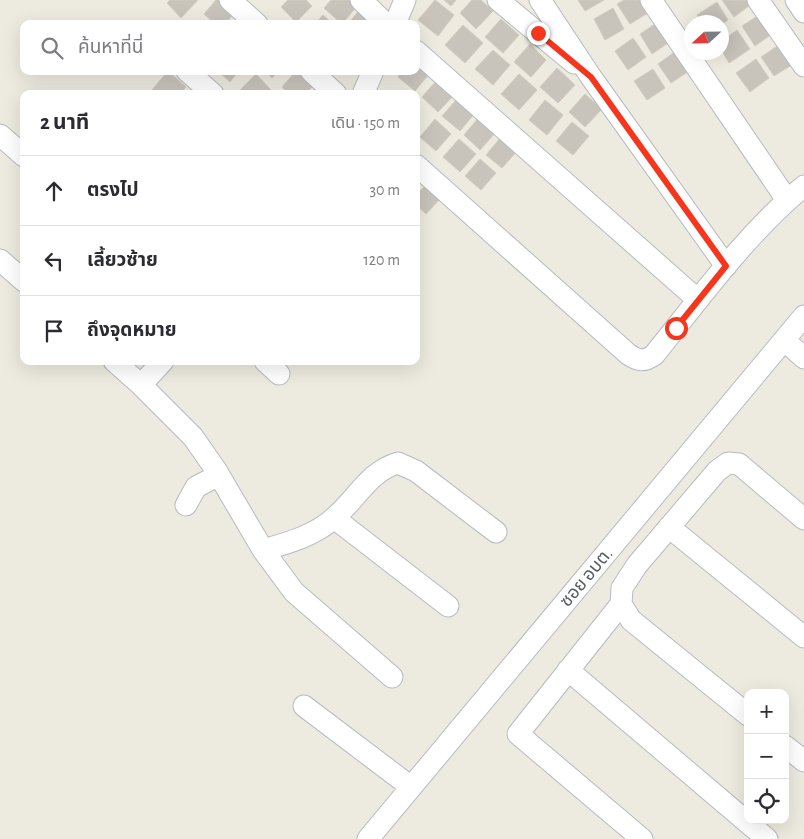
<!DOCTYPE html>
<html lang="th">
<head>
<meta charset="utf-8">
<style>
	:root { --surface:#fff; --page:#f7f7f7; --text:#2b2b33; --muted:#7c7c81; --line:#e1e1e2 }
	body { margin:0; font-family:"Alegreya Sans","Noto Sans Thai",sans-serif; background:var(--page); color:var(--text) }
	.controls { position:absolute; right:15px; bottom:15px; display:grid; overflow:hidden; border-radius:10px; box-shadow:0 5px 20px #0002 }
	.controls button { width:45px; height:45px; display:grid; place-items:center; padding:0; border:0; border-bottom:1px solid var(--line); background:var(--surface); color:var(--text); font:25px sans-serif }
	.compass { position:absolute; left:684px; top:15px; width:45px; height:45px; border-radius:50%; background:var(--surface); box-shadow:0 5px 20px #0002; rotate:248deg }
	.stop { position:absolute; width:15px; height:15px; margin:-11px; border:4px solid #f6361c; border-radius:50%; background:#fff }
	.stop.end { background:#f6361c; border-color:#fff; box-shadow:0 1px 5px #0008 }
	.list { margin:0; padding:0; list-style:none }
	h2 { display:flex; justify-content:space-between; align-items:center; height:65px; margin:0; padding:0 20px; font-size:21px }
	h2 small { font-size:16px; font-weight:400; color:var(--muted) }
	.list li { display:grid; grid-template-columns:32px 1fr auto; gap:15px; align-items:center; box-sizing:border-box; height:70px; padding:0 20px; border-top:1px solid var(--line) }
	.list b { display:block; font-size:19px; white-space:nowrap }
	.list em { font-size:16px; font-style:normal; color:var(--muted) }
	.icon { flex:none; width:28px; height:28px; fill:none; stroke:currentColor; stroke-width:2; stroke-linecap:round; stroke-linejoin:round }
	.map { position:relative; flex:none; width:804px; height:839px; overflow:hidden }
	.search { position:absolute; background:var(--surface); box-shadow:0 5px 20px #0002; left:20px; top:20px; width:400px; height:55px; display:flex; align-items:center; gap:12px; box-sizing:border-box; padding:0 18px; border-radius:10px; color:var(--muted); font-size:19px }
	.panel { position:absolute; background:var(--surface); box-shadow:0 5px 20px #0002; left:20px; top:90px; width:400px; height:275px; border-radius:10px }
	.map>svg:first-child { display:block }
</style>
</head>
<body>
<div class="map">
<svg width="804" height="839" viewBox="0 0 804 839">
	<rect width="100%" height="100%" fill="#edebdf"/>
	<!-- building -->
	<path fill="#c8c4bc" stroke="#d2ccbd" d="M170,0H198L181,18L167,3Z
		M216,0H224L236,11L225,24H215L204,14Z
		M288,0H306L312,6L296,22L281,7Z
		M331,0H352L358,5L342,24L324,8Z
		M435,0L454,15L438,36L418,20Z
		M444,0H456L451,6Z
		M472,0H481L493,11L476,29L460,13Z
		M578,0H604L585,11Z
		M624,0H644L651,11L630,24L617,4Z
		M722,0H750L753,3L734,17Z
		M717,2L728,20L722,24L702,22L697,15Z
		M362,7L380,24H348Z
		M613,8L624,29L605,40L594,19Z
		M323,15L333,24H315Z
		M759,15L772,34L755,46L742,26Z
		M501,19L519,35L503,53L485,37Z
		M658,22L671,41L652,54L640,34Z
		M463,25L483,43L465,63L445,45Z
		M737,30L750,49L729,63L722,51V41Z
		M633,38L646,57L628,70L615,51Z
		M782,43L795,63L774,76L761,57Z
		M530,44L546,60L531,77L514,62Z
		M493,50L510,65L493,85L475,69Z
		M676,51L689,71L671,83L658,64Z
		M756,59L769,78L750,92L736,73Z
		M416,60L431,72L415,91L398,77L402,71H416Z
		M557,68L575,85L558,103L540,87Z
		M653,69L665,88L647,100L634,81Z
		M168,71L186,87L180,94H154L151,91Z
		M218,71H239L230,82Z
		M265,71H279L272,78Z
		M296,71H300L314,84L306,94H289L282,87Z
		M256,74L271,90L267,94H243L240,90Z
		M519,74L537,90L519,110L501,94Z
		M437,80L454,95L438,112L422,97Z
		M585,94L602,109L585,127L569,112Z
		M458,98L475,113L460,131L442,116Z
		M545,100L563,115L547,135L529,120Z
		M479,117L496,132L480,150L464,135Z
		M435,119L451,134L436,151L420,137Z
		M572,122L589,136L573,155L556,141Z
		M501,137L517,151L502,168L486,155Z
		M459,139L476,154L460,172L443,157Z
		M480,159L496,173L481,190L465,176Z
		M426,185L440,199L426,214L416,205V195Z"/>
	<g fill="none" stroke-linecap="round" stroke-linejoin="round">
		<!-- minor casing -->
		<g stroke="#b7bac0" stroke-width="23">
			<path id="minor" d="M230,0L257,24
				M361,0L386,24
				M498,0L574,63
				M540,0L591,77L726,266
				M651,0L787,200
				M758,0L804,66
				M796,0L804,12
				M395,24L405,0
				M416,51L698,300
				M187,71L213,94
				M311,71L336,94
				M363,94L373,71
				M0,135L24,156
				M416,165L628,354C638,361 644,362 654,355C701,297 746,234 804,186
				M0,260L24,281
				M784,340L804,358
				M114,361L141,385
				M163,361L141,385L193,437L216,470L263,550L294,592L392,677
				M265,361L279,374
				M186,505L196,487L219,475
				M334,518L448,606
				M669,527L804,637
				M263,550C288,543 314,536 334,518C356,500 369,471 398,463L416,471L496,532
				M621,604L631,620L748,715
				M568,670L767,839
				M304,706L411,787
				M785,746L804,761
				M368,839L804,316
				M642,839L518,734L621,604L622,588L637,565L717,471L728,463L739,464L804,519"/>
		</g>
		<!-- minor -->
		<use href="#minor" stroke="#fff" stroke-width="21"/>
	</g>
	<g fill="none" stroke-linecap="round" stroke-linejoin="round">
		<!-- route -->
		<path stroke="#f6361c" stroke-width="6" d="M538,33L591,77L726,266L676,328"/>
	</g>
	<g text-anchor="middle" stroke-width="4" stroke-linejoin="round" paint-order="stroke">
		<!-- street labels -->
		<g font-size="18" fill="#585c62" stroke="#fff">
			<text transform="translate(586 577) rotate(-50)" y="6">ซอย อบต.</text>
		</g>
	</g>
</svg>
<div class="controls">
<button>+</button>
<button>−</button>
<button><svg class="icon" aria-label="locate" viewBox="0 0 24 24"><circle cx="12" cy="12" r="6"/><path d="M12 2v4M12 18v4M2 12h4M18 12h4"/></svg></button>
</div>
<svg class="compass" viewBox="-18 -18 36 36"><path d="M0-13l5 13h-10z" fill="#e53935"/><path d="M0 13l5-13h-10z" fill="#7c7c81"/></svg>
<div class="stop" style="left:676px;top:328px"></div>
<div class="stop end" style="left:538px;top:33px"></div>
<div class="search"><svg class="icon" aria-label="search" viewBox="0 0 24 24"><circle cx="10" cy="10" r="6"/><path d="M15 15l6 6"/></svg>ค้นหาที่นี่</div>
<section class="panel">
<h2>2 นาที<small>เดิน · 150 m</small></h2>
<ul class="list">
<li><svg class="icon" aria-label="ahead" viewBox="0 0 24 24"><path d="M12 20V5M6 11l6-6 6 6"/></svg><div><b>ตรงไป</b></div><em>30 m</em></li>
<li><svg class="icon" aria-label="left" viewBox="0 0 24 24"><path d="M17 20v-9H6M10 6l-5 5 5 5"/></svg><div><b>เลี้ยวซ้าย</b></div><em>120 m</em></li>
<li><svg class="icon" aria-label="arrive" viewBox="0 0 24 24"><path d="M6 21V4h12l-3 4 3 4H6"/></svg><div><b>ถึงจุดหมาย</b></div></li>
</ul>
</section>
</div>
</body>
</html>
